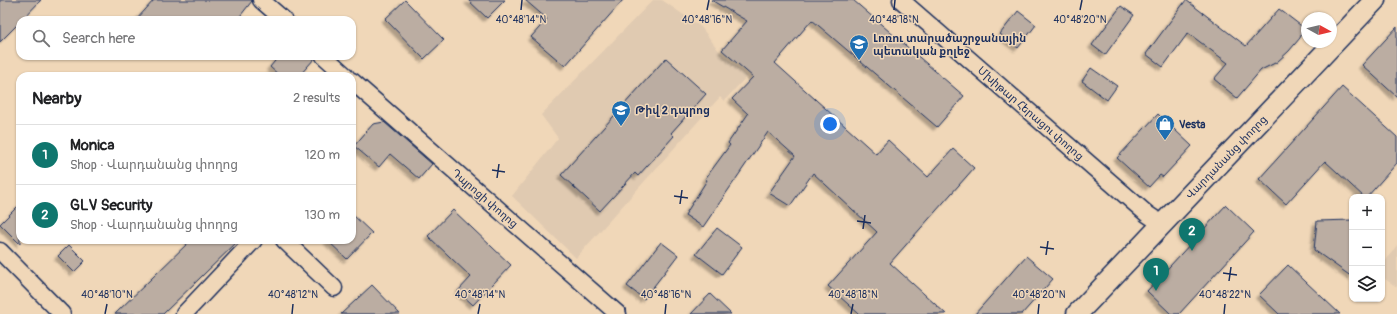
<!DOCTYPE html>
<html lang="en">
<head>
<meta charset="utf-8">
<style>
	:root { --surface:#fff; --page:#f2f2f2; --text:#202124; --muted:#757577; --line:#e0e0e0; --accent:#0f766e }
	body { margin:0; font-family:Pangolin,"Noto Sans Armenian",sans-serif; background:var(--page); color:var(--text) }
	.controls { position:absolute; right:12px; bottom:12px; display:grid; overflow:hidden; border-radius:8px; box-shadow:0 1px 3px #0004 }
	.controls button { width:36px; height:36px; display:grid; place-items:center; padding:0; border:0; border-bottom:1px solid var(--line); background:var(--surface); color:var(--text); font:20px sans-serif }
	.compass { position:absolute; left:1301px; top:12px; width:36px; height:36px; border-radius:50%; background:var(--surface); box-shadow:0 1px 3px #0004; rotate:98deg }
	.you { position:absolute; left:830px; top:124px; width:14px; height:14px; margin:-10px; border:3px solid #fff; border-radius:50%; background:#1a73e8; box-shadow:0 0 0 6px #1a73e833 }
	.badge { display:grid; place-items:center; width:26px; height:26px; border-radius:50%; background:var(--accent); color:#fff; font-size:13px; font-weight:700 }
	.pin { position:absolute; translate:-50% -33px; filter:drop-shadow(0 1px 2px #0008) }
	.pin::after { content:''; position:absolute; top:21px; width:14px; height:12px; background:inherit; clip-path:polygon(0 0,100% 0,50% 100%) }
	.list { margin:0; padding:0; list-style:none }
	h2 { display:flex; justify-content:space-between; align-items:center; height:52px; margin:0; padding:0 16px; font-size:17px }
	h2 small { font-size:13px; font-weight:400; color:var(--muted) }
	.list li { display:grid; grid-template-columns:26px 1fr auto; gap:12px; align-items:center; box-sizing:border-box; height:60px; padding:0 16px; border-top:1px solid var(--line) }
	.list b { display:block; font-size:15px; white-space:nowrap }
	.list p { margin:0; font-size:13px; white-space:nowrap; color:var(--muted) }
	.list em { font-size:13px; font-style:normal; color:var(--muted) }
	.icon { flex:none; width:22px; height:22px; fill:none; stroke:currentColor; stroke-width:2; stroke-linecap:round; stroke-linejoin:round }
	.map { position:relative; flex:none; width:1397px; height:314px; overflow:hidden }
	.search { position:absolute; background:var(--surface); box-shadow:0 1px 3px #0004; left:16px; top:16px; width:340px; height:44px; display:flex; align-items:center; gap:10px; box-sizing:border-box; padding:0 14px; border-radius:12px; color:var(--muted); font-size:15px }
	.panel { position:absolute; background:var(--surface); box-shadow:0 1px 3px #0004; left:16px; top:72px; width:340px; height:172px; border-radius:12px }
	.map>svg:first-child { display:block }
</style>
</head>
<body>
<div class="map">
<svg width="1397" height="314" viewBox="0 0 1397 314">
	<defs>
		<filter id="shadow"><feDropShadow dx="-3.5" dy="3.5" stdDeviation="1" flood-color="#0004"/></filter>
	</defs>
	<rect width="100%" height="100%" fill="#f0d7b8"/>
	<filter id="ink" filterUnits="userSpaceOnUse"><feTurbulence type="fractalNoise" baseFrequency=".025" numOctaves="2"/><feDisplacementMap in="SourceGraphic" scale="8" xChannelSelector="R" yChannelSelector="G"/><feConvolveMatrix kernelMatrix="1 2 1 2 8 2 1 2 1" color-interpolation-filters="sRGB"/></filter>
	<g filter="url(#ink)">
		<!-- built -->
		<path fill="#e0cab1" d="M653,0H662L701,27L719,51L747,76L724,101L720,97L576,258L512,196L558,138L541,115Z
			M1397,245V287L1382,277V266Z"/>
		<!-- building -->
		<path fill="#bbada2" stroke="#1b2f5e" filter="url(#shadow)" d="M0,0H41L22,20H20V22L0,42Z
			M154,0H252V1L237,20H136Z
			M405,0L444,40L424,59L385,19Z
			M468,0H505L487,18Z
			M525,0H623L565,66L531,37L547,19Z
			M711,0H853L964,96L937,127L812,20L775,63L876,154L888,140L928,177L953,149L974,168L890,263L946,314H859L828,286L877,232L813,173L790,206L769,193L795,156L768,132L703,227L685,215L707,180L705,179L730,145L728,143L748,114L732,99L753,77L722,50L747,21Z
			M1186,0L1246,46L1279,9L1304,28L1300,38L1289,51L1277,62L1261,70L1237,98L1214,79L1228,63L1188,33L1163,67L1146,54Z
			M1121,6L1134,15L1105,55L1092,45Z
			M1018,11L1036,25L1018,48L1000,34Z
			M1397,27V97L1362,65Z
			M279,56H315V58L299,76H280L270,67Z
			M666,58L706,94L671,133L674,136L638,176L635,173L600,211L561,175Z
			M1091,68L1117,86L1107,100L1082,81Z
			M1342,87L1397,137V163L1367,197H1364L1325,161L1286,204L1259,179Z
			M1158,114L1192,146L1163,177L1160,175L1149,187L1117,158Z
			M384,122L432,164L419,179L390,154L379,167L354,146L373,124Z
			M20,204V244L0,224Z
			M1226,205L1254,232L1179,314H1171L1147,291Z
			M453,210L511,265L473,305L458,291L471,277L428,236Z
			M352,214L372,233L347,259L327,240H352Z
			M1352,220V277L1314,250L1317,221Z
			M717,228L742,247L722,274L696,254Z
			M191,240H239L163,314H115Z
			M661,242L678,255L644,299L627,286Z
			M69,245L85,261L74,272L58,256Z
			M1026,256L1053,279L1022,314H975Z
			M1288,265L1340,314H1279L1259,295Z
			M372,285L400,314H341Z
			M710,294L731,314H691Z"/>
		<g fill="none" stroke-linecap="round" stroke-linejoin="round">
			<!-- minor casing -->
			<g stroke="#1b2f5e" stroke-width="19">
				<path id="minor" d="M261,0L284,20
					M901,0L1147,214L1162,224
					M324,56L346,76
					M352,81L618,314
					M284,240L334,288
					M0,251L62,314
					M184,314L254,240"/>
			</g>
			<!-- tertiary casing -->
			<g stroke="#1b2f5e" stroke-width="23">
				<path id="tertiary" d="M1077,314L1375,0"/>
			</g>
			<!-- minor -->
			<use href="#minor" stroke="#f0d7b8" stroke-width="16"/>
			<!-- tertiary -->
			<use href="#tertiary" stroke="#f0d7b8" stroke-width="20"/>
		</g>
	</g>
	<!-- ticks -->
	<path fill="none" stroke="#1b2f5e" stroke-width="1.5" d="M521,10L522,0M707,10L709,0M894,10L895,0M1080,10L1082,0M492,170L505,172M497,178L499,164M674,196L688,198M680,204L682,190M857,221L871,223M863,229L865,215M1040,247L1054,249M1046,255L1048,241M1223,273L1237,275M1229,281L1231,267M105,314L107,304M292,314L293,304M478,314L480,304M665,314L666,304M851,314L853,304M1038,314L1039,304M1224,314L1225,304"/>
	<!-- icons -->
	<defs>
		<g id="university-pin" transform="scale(1)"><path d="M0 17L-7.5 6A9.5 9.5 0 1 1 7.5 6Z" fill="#1f6fb2" stroke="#f0d7b8"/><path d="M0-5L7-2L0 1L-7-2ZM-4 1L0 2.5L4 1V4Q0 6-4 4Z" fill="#fff"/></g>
		<g id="school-pin" transform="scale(1)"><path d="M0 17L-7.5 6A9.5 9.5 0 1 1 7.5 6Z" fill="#1f6fb2" stroke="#f0d7b8"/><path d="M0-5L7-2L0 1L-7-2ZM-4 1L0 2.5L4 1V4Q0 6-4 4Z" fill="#fff"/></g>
		<g id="shop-pin" transform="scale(1)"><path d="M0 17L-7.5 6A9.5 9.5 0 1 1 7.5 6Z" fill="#1f6fb2" stroke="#f0d7b8"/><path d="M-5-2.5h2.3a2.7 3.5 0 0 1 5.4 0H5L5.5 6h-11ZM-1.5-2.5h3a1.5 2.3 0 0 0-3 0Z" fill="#fff"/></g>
	</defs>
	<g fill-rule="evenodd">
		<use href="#university-pin" x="859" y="44"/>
		<use href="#school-pin" x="621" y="110"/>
		<use href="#shop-pin" x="1165" y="124"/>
	</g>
	<g text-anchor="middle" stroke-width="3" stroke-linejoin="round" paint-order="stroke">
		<!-- poi labels -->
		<g font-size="11" font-weight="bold" fill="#1b2f5e" stroke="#f0d7b8" text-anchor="start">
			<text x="873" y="42">Լոռու տարածաշրջանային<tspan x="873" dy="13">պետական քոլեջ</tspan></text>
			<text x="635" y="114">Թիվ 2 դպրոց</text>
			<text x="1179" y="128">Vesta</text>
		</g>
		<!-- street labels -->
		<g font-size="11" fill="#1b2f5e" stroke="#f0d7b8">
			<text transform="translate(1031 113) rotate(41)" y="4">Մխիթար Հերացու փողոց</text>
			<text transform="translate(1226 157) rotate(-46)" y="4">Վարդանանց փողոց</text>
			<text transform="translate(485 198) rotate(41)" y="4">Դպրոցի փողոց</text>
		</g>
	</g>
	<g font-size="10" text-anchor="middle" fill="#1b2f5e" stroke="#f0d7b8" stroke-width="3" stroke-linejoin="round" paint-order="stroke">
		<text x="521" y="23">40°48'14"N</text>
		<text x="707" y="23">40°48'16"N</text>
		<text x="894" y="23">40°48'18"N</text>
		<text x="1080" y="23">40°48'20"N</text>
		<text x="107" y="298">40°48'10"N</text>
		<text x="293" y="298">40°48'12"N</text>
		<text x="480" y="298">40°48'14"N</text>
		<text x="666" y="298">40°48'16"N</text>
		<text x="853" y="298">40°48'18"N</text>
		<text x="1039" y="298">40°48'20"N</text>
		<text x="1225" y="298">40°48'22"N</text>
	</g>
</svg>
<div class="controls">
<button>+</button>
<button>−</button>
<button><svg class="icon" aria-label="layers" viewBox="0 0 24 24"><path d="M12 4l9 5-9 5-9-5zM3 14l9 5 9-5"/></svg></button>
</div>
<svg class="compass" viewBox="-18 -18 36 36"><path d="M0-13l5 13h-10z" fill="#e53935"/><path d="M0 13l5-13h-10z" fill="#757577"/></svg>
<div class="you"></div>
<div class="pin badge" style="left:1156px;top:291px">1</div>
<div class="pin badge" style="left:1192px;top:251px">2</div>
<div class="search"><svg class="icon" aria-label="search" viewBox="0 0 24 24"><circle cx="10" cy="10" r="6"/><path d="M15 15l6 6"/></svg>Search here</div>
<section class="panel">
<h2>Nearby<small>2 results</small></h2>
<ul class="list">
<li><span class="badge">1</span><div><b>Monica</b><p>Shop · Վարդանանց փողոց</p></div><em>120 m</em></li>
<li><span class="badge">2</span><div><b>GLV Security</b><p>Shop · Վարդանանց փողոց</p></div><em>130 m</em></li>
</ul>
</section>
</div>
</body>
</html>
